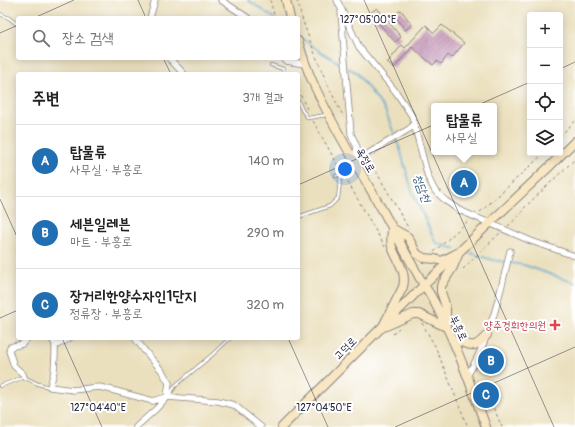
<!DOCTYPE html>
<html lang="ko">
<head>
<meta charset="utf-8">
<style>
	:root { --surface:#fff; --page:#f2f2f2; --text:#222; --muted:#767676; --line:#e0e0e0; --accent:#1f6fb2 }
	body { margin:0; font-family:Pangolin,"Poor Story",sans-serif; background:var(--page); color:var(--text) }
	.controls { position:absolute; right:12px; top:12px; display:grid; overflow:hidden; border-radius:4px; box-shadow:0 2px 10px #0003 }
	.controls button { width:36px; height:36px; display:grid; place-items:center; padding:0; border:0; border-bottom:1px solid var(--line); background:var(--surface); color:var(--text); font:20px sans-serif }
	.you { position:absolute; left:345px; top:169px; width:14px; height:14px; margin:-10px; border:3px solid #fff; border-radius:50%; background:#1a73e8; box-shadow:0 0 0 6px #1a73e833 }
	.badge { display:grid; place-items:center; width:26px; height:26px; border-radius:50%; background:var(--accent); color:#fff; font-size:13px; font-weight:700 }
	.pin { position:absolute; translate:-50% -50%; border:2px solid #fff; box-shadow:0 1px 4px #0006 }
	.popup { position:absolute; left:431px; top:103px; width:66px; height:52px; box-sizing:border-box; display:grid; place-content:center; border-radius:4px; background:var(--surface); filter:drop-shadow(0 1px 3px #0005); font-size:13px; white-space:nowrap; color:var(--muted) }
	.popup b { font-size:15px; color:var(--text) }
	.popup::after { content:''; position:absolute; left:50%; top:100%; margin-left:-8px; border:8px solid transparent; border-top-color:var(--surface) }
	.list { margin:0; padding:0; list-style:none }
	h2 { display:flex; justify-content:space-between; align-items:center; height:52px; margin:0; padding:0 16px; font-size:17px }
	h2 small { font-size:13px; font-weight:400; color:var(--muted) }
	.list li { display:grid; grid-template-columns:26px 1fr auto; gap:12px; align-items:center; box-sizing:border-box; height:72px; padding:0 16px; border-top:1px solid var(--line) }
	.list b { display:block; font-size:15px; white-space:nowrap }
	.list p { margin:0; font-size:13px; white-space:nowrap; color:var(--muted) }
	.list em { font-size:13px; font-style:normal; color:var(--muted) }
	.icon { flex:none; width:22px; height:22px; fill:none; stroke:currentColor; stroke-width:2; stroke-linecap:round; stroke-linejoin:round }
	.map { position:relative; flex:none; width:575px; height:427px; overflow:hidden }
	.search { position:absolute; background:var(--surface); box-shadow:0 2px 10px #0003; left:16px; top:16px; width:284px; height:44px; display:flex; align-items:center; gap:10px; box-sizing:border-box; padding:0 14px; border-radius:4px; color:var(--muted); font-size:15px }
	.panel { position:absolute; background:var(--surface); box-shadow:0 2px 10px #0003; left:16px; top:72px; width:284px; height:268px; border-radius:4px }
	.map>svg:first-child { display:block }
</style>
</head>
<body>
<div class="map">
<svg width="575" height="427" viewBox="0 0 575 427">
	<defs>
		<pattern id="building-hatch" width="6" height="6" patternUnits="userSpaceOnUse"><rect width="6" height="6" fill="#c699b9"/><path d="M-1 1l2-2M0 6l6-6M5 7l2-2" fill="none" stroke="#a07c98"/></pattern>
	</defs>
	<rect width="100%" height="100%" fill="#fff"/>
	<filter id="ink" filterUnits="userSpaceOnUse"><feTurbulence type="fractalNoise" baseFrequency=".025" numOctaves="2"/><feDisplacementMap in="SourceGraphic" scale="8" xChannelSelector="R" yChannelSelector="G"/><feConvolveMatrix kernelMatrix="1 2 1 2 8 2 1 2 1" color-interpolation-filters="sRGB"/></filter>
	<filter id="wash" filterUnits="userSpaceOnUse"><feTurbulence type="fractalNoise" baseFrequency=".012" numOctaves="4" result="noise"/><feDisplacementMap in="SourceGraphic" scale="16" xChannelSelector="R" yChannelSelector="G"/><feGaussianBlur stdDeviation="0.9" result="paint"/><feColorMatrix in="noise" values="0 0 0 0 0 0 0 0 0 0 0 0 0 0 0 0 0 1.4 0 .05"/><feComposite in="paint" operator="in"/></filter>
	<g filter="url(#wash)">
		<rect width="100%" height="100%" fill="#ebe0be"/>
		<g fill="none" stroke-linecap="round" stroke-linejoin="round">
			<!-- stream -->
			<path stroke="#53a3cd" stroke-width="1.5" d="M248,0L274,18
				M298,36L321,52L343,65
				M348,68L356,72L385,110L395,136
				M396,140L400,149L412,191L436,243L456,249
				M464,251L493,260L524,265L575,283"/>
		</g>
		<g id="blocks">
			<!-- building -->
			<path fill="url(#building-hatch)" d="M377,8L401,37L395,42L370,13Z
				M401,10L412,25L405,30L394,15Z
				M426,25L434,33L442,25L464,43L452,58L448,55L441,64L437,61L433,65L412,47L394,68L387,63L402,45L405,48Z"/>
		</g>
	</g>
	<g filter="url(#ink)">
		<use href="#blocks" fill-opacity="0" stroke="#86817c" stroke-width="1"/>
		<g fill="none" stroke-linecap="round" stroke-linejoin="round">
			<!-- lane casing -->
			<g stroke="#86817c" stroke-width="4">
				<path id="lane" d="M0,14L9,18L18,25
					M271,65L283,69L285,74
					M298,101L302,110L308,118L326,115
					M336,176L356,166
					M298,217L330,206L338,198L341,174
					M0,386L24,377L38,384L49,387
					M169,395L176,385L213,354L230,338"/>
			</g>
			<!-- street casing -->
			<g stroke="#86817c" stroke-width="7">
				<path id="street" d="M221,0L248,18
					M337,0L359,47L396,92L412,116L428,177L435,191L446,201L459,210L531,241L575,256
					M341,12L351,134L357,147L354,162
					M150,18L155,0
					M169,58L184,74
					M283,58L286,61L305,64
					M356,165L369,153L409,129L414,125
					M51,338L55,344V355L54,371L50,387L73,390L99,387L108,389L153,401L167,397L218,401L234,405L261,427
					M135,338L144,350L162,371L169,383L167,397L156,409L136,427
					M55,346L70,338
					M467,376C491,338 500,293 510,251
					M24,377L23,374L14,366L9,351L10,347L22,344L28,338"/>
			</g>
			<!-- secondary casing -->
			<g stroke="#86817c" stroke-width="10">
				<path id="secondary" d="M286,0L290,18
					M298,41C303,57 308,74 316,89C335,130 358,167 380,206C393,228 404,251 417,273C421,281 426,288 431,296C454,337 470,383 486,427
					M386,326L413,314H419L446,327V307L441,292V286L453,267L458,255
					M382,328L403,287C407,271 397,261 392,247C390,242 392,234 392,228L408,237L417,254L424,258L435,259L442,261L459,252L551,165L575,141
					M452,339C471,344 472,352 487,335
					M282,427L424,285L453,258"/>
			</g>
			<!-- path -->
			<path stroke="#86817c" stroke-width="1" stroke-dasharray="3 3" stroke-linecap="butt" d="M270,0L275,18
				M297,0C300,13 304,25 309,38C319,65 330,92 344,117
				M298,90L307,109
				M313,121L340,169
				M560,136L575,121
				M370,161L409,229
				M345,177L385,247
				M480,212L499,195L544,153
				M508,226L521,214L523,209L575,159
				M434,252L469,220
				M463,269L500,233
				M422,323L435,346L468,427
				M393,334L399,328
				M482,381L502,427"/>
			<!-- lane -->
			<use href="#lane" stroke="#fff" stroke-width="2.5"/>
			<!-- street -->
			<use href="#street" stroke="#fff" stroke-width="5.5"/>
			<!-- secondary -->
			<use href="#secondary" stroke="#f9e7c3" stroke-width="8"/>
		</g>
	</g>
	<!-- ticks -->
	<path fill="none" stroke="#22223b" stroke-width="1" stroke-opacity="0.45" d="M138,0L146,18M364,0L554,427M34,18L74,0M0,33L18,25M163,58L171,74M560,69L575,62M298,185L530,82M0,199L18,239M0,318L18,310M62,338L102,427M288,338L328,427M395,427L575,347"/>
	<!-- markers -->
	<path fill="#e0444e" stroke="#fff" stroke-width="1.5" d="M553 319h4v4h4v4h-4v4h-4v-4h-4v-4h4z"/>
	<g text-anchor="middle" stroke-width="4" stroke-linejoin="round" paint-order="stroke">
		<!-- street labels -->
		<g font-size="11" fill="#22223b" stroke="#fff">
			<text transform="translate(366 160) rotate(60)" y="4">옥정로</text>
			<text transform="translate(459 328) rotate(65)" y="4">부흥로</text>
			<text transform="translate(345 348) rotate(-45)" y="4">고덕로</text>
		</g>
		<!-- health labels -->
		<g font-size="11" fill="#be3a42" stroke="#fff" text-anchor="end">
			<text x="546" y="329">양주경희한의원</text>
		</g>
		<!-- water labels -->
		<g font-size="12" font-style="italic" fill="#385c7d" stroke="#fff">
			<text transform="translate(422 188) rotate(70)" y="4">청담천</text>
		</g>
	</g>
	<g font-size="10" text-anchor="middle" fill="#22223b" stroke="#fff" stroke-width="4" stroke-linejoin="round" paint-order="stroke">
		<text x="368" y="23">127°05'00"E</text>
		<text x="98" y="411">127°04'40"E</text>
		<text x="324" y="411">127°04'50"E</text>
	</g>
</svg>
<div class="controls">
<button>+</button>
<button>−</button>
<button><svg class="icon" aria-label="locate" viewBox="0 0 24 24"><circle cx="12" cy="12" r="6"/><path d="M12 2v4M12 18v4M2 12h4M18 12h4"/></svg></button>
<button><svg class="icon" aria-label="layers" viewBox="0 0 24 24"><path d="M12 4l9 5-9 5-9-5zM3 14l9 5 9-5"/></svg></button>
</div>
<div class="you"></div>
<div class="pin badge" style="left:464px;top:183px">A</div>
<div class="popup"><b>탑물류</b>사무실</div>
<div class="pin badge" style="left:491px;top:361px">B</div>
<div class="pin badge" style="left:486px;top:395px">C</div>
<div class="search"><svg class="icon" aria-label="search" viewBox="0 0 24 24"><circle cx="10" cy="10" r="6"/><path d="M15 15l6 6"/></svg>장소 검색</div>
<section class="panel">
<h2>주변<small>3개 결과</small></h2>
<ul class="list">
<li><span class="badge">A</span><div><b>탑물류</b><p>사무실 · 부흥로</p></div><em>140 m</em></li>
<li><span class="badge">B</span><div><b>세븐일레븐</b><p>마트 · 부흥로</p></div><em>290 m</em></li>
<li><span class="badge">C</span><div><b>장거리한양수자인1단지</b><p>정류장 · 부흥로</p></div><em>320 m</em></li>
</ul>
</section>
</div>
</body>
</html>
